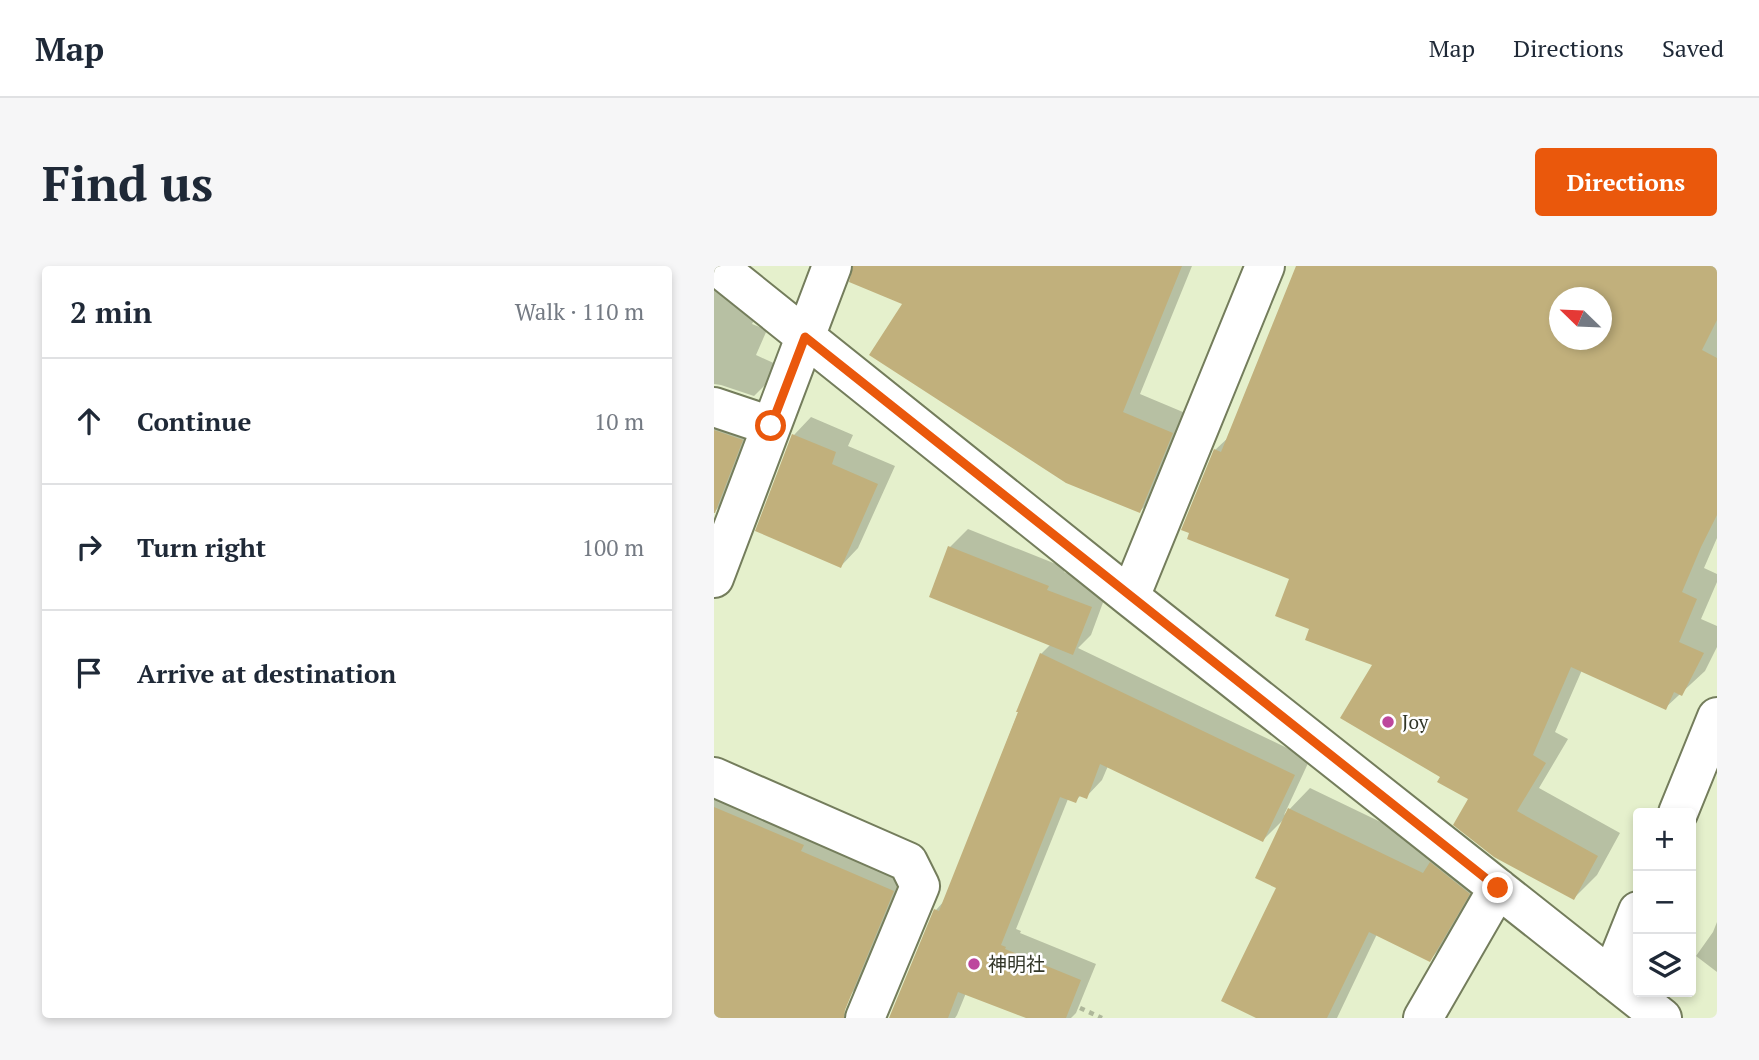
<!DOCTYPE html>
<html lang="en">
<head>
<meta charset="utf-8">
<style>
	:root { --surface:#fff; --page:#f6f6f7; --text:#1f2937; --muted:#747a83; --line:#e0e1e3; --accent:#ea580c }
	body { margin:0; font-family:"PT Serif","Noto Sans JP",serif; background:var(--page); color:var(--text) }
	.controls { position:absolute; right:21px; bottom:21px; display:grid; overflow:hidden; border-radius:7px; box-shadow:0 4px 10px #0003 }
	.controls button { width:63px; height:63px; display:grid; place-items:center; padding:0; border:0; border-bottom:2px solid var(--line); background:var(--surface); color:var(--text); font:35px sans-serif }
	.compass { position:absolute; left:835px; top:21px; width:63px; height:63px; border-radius:50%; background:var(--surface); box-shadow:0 4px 10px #0003; rotate:293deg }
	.stop { position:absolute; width:21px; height:21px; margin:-16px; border:5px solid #ea580c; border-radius:50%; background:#fff }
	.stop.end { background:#ea580c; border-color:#fff; box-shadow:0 2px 7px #0008 }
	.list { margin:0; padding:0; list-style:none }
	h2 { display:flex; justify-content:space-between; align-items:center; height:91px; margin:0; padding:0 28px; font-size:30px }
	h2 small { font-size:23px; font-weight:400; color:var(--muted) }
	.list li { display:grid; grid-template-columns:46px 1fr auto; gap:21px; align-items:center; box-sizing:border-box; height:126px; padding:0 28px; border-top:2px solid var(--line) }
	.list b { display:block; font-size:26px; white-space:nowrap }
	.list em { font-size:23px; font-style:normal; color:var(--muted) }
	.icon { flex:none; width:38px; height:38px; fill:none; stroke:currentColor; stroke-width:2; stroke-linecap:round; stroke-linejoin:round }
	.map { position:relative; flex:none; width:1003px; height:752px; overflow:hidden; border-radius:7px }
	header { display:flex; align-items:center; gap:42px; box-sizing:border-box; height:98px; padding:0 35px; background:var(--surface); border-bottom:2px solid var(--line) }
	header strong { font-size:33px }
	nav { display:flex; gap:38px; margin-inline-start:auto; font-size:24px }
	.intro { display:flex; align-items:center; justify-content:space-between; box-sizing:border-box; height:168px; padding:0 42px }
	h1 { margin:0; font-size:49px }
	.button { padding:18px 32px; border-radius:7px; background:var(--accent); color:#fff; font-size:24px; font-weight:700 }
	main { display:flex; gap:42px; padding:0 42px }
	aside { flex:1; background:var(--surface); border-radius:7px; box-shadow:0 4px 10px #0003 }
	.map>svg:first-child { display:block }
</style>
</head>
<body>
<header>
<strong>Map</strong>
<nav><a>Map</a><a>Directions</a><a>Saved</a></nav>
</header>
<div class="intro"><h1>Find us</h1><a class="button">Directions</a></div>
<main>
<aside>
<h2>2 min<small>Walk · 110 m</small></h2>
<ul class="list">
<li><svg class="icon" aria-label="ahead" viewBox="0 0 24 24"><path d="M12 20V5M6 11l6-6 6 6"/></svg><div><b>Continue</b></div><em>10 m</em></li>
<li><svg class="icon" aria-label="right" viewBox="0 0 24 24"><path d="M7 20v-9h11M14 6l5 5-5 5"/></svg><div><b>Turn right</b></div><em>100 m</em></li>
<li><svg class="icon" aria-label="arrive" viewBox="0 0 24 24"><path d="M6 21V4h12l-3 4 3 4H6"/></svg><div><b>Arrive at destination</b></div></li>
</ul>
</aside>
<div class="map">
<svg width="1003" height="752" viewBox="0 0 1003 752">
	<rect width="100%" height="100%" fill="#e5f0cc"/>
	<!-- shadow -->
	<path fill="#0003" fill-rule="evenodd" d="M180,0H478L426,128L476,149L444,228L426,245L191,37Z
		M583,0H1003V272L990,302L1003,308V316L987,353L1003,360V381L991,405L951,442L868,404L841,466L854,473L825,522L906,567L883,609L860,632L757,533L729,510L660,398L577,312L501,184L516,170ZM846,32H888V74H846Z
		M0,23L45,44L38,58L53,64L42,89L64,99L58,112L40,130L7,119L0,118Z
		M0,137L45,157L18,228L1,245Z
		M97,151L139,169L134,180L181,200L144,282L127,300L44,264L80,169Z
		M254,263L352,302L350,306L394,323L377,369L364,382L596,493L570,549L596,522L729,586L775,606L737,672L716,693L663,668L623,752H546L565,621L571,552L549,574L394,500L388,514L372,531L367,529L361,535L354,533L302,663L307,665L306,667L382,698L362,747L357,752H316L252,727L243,749L241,752H193L222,644L231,634L327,388L337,378L217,330L236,281Z
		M0,514L198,606L154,710L135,730L0,752Z
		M1003,656V706L982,690L999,666Z"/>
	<!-- building -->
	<path fill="#c1b07c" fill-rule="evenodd" d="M139,0H468L409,146L459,167L426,247L352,217L155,89L188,38L135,16Z
		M582,0H1003V54L988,84L1003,92V249L987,281L968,326L983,333L965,376L990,387L968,430L960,426L952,444L857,401L819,489L832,497L803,545L884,590L860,634L780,591L739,559L754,533L723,516L726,511L626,452L658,399L591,374L595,363L561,350L575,313L473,273L475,267L467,264L500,183L507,186ZM845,32H887V74H845Z
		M0,164L29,174L1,247H0Z
		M78,168L122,186L118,198L164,218L127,302L41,265Z
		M234,280L335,320L333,324L378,341L359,389L215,331Z
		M326,387L581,509L549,576L386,498L373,533L365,530L362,537L346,531L287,679L292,681L291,683L367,714L352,752H312L244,726L234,752H175L220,643L225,645L304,446H302Z
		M0,541L90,579L87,585L180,625L131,744L130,752H0Z
		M574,542L709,607L716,596L756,628L716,696L655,666L613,752H542L507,735L562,622L541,612Z"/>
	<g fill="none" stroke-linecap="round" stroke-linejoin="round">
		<!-- minor casing -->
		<g stroke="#747d5c" stroke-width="42">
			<path id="minor" d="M3,0L416,331L948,752
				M0,141L57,160
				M0,312L118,0
				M416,331L551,0
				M0,511L194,596L206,620L151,752
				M964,547L1003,451
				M897,712L924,645
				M709,752L784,622"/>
		</g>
		<!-- path -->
		<path stroke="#aeb79a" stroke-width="4.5" stroke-dasharray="5 5" stroke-linecap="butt" d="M366,742L388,752"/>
		<!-- minor -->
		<use href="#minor" stroke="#fff" stroke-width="38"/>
	</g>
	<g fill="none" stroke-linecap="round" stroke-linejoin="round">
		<!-- route -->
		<path stroke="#ea580c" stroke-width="9" d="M57,160L91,71L784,622"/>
	</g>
	<!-- markers -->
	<g fill="#bd479d" stroke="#fff" stroke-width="2.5">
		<circle cx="674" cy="456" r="7"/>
		<circle cx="260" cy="698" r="7"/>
	</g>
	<g text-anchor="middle" stroke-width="5" stroke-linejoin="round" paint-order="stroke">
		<!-- poi labels -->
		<g font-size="19" fill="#323628" stroke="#fff" text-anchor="start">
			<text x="688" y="463">Joy</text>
			<text x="274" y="705">神明社</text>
		</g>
	</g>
</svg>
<div class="controls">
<button>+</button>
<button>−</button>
<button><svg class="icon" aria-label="layers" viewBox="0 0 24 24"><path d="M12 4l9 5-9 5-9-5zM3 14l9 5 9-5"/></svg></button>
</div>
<svg class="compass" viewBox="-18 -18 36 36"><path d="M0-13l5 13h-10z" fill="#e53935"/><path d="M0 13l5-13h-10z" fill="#747a83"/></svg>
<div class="stop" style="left:57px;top:160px"></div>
<div class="stop end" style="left:784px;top:622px"></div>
</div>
</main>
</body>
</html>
